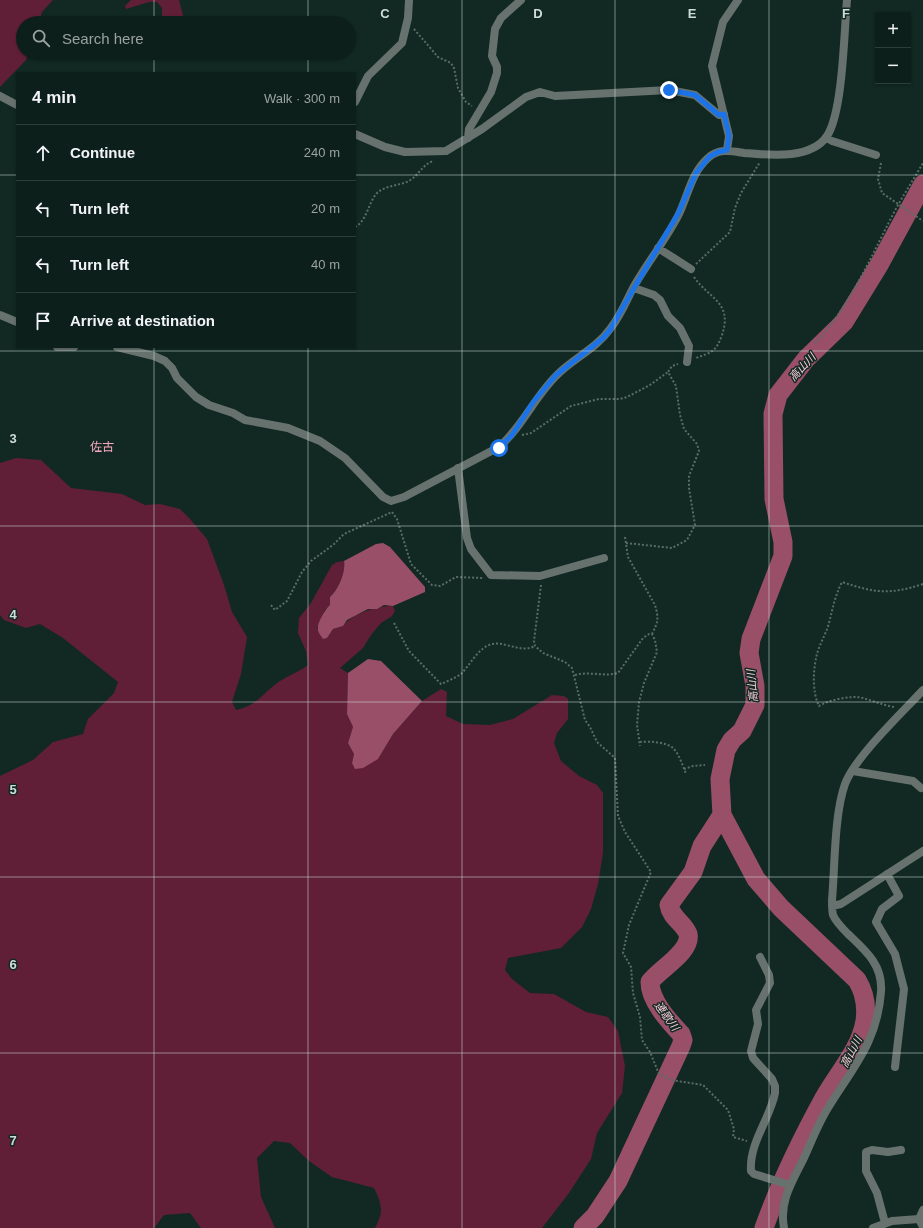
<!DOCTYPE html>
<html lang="en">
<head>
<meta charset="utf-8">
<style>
	:root { --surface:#0d1f1a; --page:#162723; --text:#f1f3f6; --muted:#9aa2a2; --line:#2d3d39 }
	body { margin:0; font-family:Helvetica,"Noto Sans JP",sans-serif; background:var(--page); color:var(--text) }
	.controls { position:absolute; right:12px; top:12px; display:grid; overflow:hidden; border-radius:0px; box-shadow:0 1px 3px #0004 }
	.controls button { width:36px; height:36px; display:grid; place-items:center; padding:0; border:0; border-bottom:1px solid var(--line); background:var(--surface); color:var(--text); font:20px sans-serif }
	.stop { position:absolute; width:12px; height:12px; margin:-9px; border:3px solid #1a73e8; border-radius:50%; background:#fff }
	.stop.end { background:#1a73e8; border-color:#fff; box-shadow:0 1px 4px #0008 }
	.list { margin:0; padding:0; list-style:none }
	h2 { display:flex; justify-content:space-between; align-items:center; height:52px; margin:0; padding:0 16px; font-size:17px }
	h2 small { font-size:13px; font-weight:400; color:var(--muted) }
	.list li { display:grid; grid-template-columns:26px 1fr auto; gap:12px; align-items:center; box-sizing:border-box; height:56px; padding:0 16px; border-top:1px solid var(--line) }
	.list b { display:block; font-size:15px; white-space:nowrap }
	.list em { font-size:13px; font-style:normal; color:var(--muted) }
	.icon { flex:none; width:22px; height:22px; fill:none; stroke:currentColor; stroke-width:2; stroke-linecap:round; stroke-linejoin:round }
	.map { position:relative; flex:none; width:923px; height:1228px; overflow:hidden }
	.search { position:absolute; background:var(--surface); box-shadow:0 1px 3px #0004; left:16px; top:16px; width:340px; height:44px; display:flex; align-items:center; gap:10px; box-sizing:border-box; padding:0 14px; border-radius:22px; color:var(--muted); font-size:15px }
	.panel { position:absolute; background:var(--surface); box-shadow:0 1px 3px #0004; left:16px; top:72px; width:340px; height:276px; border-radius:0px }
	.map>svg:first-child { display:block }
</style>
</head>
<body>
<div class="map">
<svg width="923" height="1228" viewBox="0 0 923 1228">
	<rect width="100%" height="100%" fill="#112922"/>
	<!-- green -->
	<path fill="#601f37" d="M0,0H53L42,12L39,23H23V53H28L26,60L0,87Z
		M131,0H179L185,23H162V8L157,2H149L126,9L125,6Z
		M16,458L41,460L71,488L122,494L145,505L160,504L180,509L190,519L207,539L224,585L232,612L247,637L241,674L232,702L236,710C260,704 262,693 280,681C289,675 299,672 308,665L306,651L298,633L299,618L311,603L332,565L337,562L344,561C346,572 338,590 330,597V605L325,610L317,628L327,638L333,629L343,626C351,614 379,605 393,606L395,611L392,616L381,623L371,635L363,648L340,668L348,673L347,714L353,727L348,743L354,754L352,763L378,759L393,734L422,701L441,689L447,692L446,716L463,724L490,725L513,719L552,695L564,696L568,699V719L557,733L554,743L561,761L579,776L597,785L603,793V853L598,884L591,909L582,927L561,948L508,958L505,970L512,979L530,993L554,994L586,1012L608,1017L618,1031L625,1066L622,1093L597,1133L591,1159L569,1193L542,1228H375C384,1212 382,1204 374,1188L332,1177L309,1161L290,1143L274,1141L257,1158L261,1197L275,1228H201L190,1213L164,1215L154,1228H0V776L33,760L53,742L83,734L88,719L114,693L118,682L63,638L40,624L26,628L4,620L0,615V463Z"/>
	<!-- water -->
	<path fill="#994f67" d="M383,543L390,547L425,587V592L393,606L384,605L377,609H368L347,620L343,626L333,629L327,638L323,639C321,636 317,632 318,627C318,622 326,608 330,605V597C338,590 346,572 344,561L376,544Z
		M368,659L381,661L422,701L393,734L378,759L363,768L355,769L352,763L354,754L348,743L353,727L347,714L348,673Z"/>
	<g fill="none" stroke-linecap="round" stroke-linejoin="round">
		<!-- river -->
		<path stroke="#994f67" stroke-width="19" d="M583,1228L595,1216L618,1181L681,1046L683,1040L681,1034C669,1021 650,1001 650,982C659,969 692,952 688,934C684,923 671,918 669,905L693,872L702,846L722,815
			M764,1228C780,1183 801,1140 824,1098C838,1073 860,1050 865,1021C867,1006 865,993 857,980L781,908L756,879L722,815L720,779L726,750L732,740L742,731L755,705V686L749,653L751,639L783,556V542L774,499L773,414L778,395L806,359L844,322L879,265L923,184"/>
		<!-- path -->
		<path stroke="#596d67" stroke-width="2" stroke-dasharray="2 2" stroke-linecap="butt" d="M414,29L438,57L451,63L454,68L458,88L466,102L472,106
			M881,163L878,179L882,193L923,221
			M355,227C367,221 368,203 377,193C386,185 399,186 409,181C419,175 422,165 433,161
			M696,264L730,232L735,208L741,193L760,162
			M694,277C709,299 733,302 722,335C716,352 712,352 696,358
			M815,343C853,303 872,253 898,205C906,191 915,177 923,163
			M522,435L531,433L571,406L599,399H620L627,397L650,385L668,372
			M392,512L397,519L411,564L432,585L440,586L456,577L483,578
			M625,537L628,557L655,605C659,619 658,622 652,634
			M626,543L672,548L687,540L695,525L689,488V476L699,451L697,444L684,429L680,415L676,386L668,372L672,366L678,364
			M541,585L534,641L535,646L543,653L565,662L572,668L585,720L590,727L597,742L615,758L618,816L625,832L651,872L629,925L623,953L631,967L633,993L640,1017L642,1040L650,1052L659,1074L671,1080L703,1085L728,1110L734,1129L733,1137L747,1141
			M271,605L275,610L287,601L302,572L311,561L333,545L344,534L392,512
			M394,623L409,651L441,684C448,681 455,678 461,674C470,665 477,650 489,645C502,639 520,654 535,646
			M575,675C589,671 605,677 618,673L643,638L649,634H652L655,640L657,652L644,683L639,702L637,725L640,746
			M894,707C883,705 873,701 863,698C852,695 828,700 819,706C812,692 813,669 817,654C820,643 826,634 829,623C833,607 835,596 842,582C875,593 889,595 923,584
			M640,742C649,741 666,742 673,748C679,754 683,766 686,774
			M684,769L693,766L705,765"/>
		<!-- minor -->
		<path stroke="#67726e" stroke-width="8" d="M0,96L17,105
			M355,102L368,76L402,43L408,18L409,0
			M355,134L385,147L405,152L446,151L482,129L526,97L540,92L555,96L669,90L695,95L719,115L724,114
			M826,137L832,141L876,155
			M468,138L469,129L491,92L497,73V67L492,56L495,29L501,18L521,0
			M727,150L729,136L712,66L723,22L738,0
			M658,248L691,269
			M634,288L654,295L660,300L668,316L680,328L689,346L687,362
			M0,315L17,322
			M57,347H74
			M117,347L154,356L165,361L172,368L177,378L196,397L209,405L233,413L245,420L288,428L320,441L345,458L383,497L391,501L404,497L499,447C522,427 534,398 556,376C572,359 596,349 610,329C620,317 626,302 633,288C647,263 665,241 678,216C688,196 691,173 708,158C719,148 731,151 744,153C769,155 811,160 827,136C843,112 844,32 847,0
			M458,468L467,538L471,549L491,575L540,576L604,558
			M853,771L913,781L921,788
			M887,874L899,896L882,909L876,922L895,954L904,989L895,1067
			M832,906L841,904L923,851
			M760,957L769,975L770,983L756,1010L758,1024L751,1051L753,1058L772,1079L775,1086V1093C770,1119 749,1143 751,1171L754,1174L790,1185
			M919,1219L923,1210
			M885,1223L877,1193L866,1171V1152L872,1150L888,1152L901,1150
			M784,1228C779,1202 792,1182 803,1160C811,1143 818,1124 828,1108C853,1067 877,1043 881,992C883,965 866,951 848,934C843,929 836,922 833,915C832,911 832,905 832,900C835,867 834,815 845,784C855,757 902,713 923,690
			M873,1228L892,1221L919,1219L923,1227"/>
	</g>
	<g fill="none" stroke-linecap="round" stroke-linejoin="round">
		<!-- route -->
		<path stroke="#1a73e8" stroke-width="5" d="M499,448L512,435L534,401L556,375L602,339L610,330L634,288L678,214L696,173L709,157L718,152L727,150L729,136L724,114L719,115L695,95L669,90"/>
	</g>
	<!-- grid -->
	<path fill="none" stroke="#cedcd7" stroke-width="1" stroke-opacity="0.55" d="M154,0V23M308,0V23M462,0V1228M615,0V1228M769,0V1228M154,53V73M308,53V73M0,175H17M355,175H923M154,347V1228M308,347V1228M0,351H923M0,526H923M0,702H923M0,877H923M0,1053H923"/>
	<g text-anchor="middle" stroke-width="3" stroke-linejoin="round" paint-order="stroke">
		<!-- water labels -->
		<g font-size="11" font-style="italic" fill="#fbceda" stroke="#112922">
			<text transform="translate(802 367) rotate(-47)" y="4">高山川</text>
			<text transform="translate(752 686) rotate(-95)" y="4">高山川</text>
			<text transform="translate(667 1016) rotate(54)" y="4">連歌川</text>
			<text transform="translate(851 1052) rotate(-62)" y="4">高山川</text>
		</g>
		<!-- quarter labels -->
		<g font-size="12" fill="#f9a7bf" stroke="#112922">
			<text x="102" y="451">佐古</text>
		</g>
	</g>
	<g font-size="13" text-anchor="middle" font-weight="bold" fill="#cedcd7" stroke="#112922" stroke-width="3" stroke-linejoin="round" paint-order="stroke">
		<text x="385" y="18">C</text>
		<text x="538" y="18">D</text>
		<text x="692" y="18">E</text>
		<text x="846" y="18">F</text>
		<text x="13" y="443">3</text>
		<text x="13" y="619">4</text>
		<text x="13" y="794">5</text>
		<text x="13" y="969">6</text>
		<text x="13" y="1145">7</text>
	</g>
</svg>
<div class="controls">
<button>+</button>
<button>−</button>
</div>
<div class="stop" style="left:499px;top:448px"></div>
<div class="stop end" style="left:669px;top:90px"></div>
<div class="search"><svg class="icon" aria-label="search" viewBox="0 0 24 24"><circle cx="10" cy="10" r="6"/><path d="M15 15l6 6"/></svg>Search here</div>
<section class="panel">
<h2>4 min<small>Walk · 300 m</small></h2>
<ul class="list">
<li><svg class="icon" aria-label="ahead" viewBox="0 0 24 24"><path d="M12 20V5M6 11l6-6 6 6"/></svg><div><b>Continue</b></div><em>240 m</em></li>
<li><svg class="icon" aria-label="left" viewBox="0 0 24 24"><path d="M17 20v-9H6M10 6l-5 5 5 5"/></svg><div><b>Turn left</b></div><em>20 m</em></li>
<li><svg class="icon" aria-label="left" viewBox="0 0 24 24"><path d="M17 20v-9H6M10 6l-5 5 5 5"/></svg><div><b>Turn left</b></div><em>40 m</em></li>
<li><svg class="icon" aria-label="arrive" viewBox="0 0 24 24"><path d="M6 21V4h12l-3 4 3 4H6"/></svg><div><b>Arrive at destination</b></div></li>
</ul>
</section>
</div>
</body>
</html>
